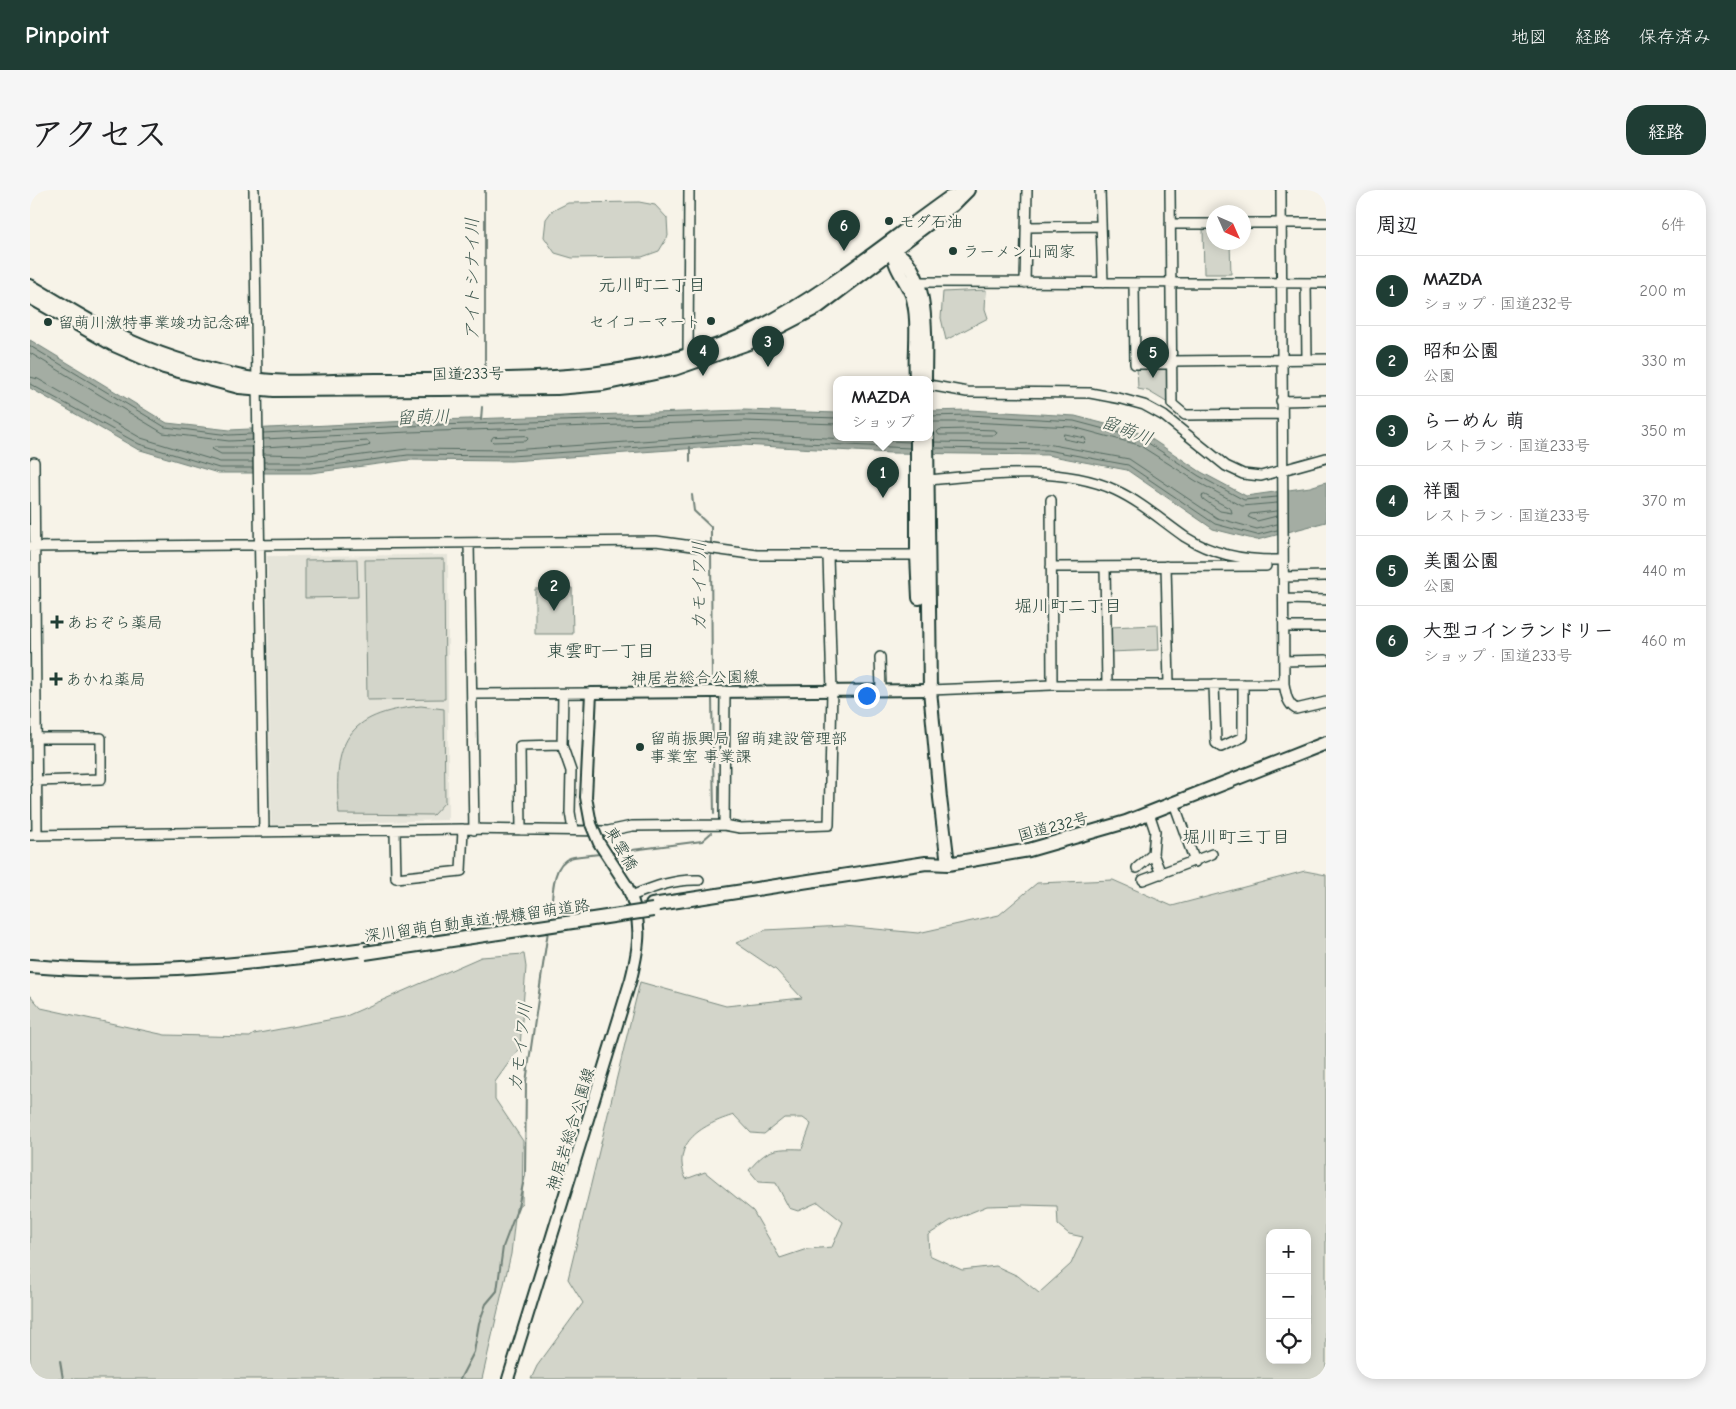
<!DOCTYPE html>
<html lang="ja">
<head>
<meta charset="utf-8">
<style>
	:root { --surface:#fff; --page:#f6f6f6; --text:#202124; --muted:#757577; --line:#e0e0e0; --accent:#1f3d34 }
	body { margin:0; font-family:"Comic Neue","Klee One",sans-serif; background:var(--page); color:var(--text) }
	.controls { position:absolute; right:15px; bottom:15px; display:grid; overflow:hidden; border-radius:10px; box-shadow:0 2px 12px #0003 }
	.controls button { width:45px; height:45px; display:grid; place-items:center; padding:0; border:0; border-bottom:1px solid var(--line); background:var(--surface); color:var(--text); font:25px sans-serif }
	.compass { position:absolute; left:1176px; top:15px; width:45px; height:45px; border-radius:50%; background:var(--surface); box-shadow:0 2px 12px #0003; rotate:135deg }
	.you { position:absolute; left:836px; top:505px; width:18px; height:18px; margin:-12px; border:4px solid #fff; border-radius:50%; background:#1a73e8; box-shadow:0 0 0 8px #1a73e833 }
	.badge { display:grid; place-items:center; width:32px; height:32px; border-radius:50%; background:var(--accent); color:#fff; font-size:16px; font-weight:700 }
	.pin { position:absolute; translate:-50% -41px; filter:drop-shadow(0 1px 2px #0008) }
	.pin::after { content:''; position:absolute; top:26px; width:18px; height:15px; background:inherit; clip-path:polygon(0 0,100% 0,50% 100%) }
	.popup { position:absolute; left:803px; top:186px; width:100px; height:65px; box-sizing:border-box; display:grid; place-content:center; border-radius:10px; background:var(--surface); filter:drop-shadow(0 1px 4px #0005); font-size:16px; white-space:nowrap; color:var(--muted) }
	.popup b { font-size:19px; color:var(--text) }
	.popup::after { content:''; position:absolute; left:50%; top:100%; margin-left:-10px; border:10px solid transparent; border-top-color:var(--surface) }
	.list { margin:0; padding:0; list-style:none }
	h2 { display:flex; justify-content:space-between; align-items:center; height:65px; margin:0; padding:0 20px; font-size:21px }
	h2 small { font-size:16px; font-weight:400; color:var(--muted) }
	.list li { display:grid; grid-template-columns:32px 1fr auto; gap:15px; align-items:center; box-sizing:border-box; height:70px; padding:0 20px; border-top:1px solid var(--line) }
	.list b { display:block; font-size:19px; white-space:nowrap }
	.list p { margin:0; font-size:16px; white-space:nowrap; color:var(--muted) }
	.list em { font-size:16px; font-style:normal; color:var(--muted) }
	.icon { flex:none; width:28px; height:28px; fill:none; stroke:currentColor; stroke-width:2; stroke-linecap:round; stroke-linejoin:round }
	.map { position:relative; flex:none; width:1296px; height:1189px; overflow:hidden; border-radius:20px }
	header { display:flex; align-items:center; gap:30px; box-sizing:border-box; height:70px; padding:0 25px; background:var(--accent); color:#fff }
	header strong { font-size:24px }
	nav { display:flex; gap:28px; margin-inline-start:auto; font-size:18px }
	.intro { display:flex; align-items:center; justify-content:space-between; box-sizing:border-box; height:120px; padding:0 30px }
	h1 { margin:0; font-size:35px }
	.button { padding:12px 22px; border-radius:20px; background:var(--accent); color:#fff; font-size:18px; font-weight:700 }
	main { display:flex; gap:30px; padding:0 30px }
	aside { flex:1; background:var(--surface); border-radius:20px; box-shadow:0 2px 12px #0003 }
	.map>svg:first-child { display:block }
</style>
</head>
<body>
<header>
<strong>Pinpoint</strong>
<nav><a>地図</a><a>経路</a><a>保存済み</a></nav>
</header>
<div class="intro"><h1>アクセス</h1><a class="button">経路</a></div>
<main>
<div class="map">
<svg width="1296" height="1189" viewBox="0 0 1296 1189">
	<rect width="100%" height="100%" fill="#f7f3e8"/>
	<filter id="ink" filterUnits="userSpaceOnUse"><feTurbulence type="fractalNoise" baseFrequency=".02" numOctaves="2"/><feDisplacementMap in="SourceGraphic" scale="10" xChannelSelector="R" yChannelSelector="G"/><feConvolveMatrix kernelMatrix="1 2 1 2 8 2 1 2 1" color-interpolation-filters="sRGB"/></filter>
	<g filter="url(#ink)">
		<!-- built -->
		<path fill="#e5e4d9" d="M418,365V630L241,635L237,366Z"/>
		<!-- green -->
		<path fill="#d3d5ca" stroke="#79897f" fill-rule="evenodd" d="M609,12L625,15L637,28L638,46L629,61L612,67L542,68L525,63L514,47L516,29L522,21L538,13Z
			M1183,37L1184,52L1200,53L1201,84H1174L1173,38Z
			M956,100L955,119L958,128L916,150L911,128L913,102Z
			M1107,177H1138V213L1118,201L1108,199Z
			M327,369L328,407L275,408V370Z
			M414,369L415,509L337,510L335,370Z
			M542,398L543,444H505V399Z
			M1128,435L1129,460L1080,462L1079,437Z
			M391,516L414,519L415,612L403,625L309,624C303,553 315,523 391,516Z
			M1275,681L1296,685V1189H501L507,1176L553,1113L538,1089L610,792L696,816L772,808L746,780L706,753L735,740L814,736L888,743L969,725L1007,693L1083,690L1142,716ZM704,925L721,943L734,944L754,928H773L781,934L772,959C743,958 737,959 719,980L729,992L746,993L759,1018L768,1021L788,1012L813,1032L802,1057L777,1059L750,1068L723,1021L675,982L656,989C640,952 674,934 704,925ZM993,1015L1027,1016L1028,1035L1039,1044L1053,1047L1041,1074L1009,1103L988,1086L966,1076L932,1080L899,1065L898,1045L920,1031L957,1016ZM1240,1043H1277V1170H1240Z
			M494,764L496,777L490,857L465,892V909L493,951L492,1013L486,1018L481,1064L452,1189H0V805L11,818L135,845L220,847L224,844L314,827L451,767Z"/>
		<!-- water -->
		<path fill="#a4ada3" stroke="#6f8077" d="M0,150L137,233L200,240L378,231L714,220L807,223V247H899V221L939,220L1045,226L1114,244L1171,282L1216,306L1280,297L1296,292V332L1227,350L1183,339L1097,280L1017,265L861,263L712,255L481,271L378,270L281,283H188L107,259L0,198Z"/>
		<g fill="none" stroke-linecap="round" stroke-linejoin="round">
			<!-- shore -->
			<path stroke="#546a60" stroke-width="1" d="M0,156L135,237L199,245L222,244
				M0,163L133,243L199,251L222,250
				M0,187L8,189L111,248L190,272H223
				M0,194L109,254L189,278H223
				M899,226L939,225L1044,231L1112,249L1169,286L1214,310L1247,307
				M899,232H939L1043,237L1109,255L1166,291L1212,316L1247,313
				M938,239L965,240L967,243L965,245H909L907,242L909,240Z
				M233,243L378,236L714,225L807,228
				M1034,244L1055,248L1056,251L1054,253L1034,249Z
				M496,246L498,249L496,251L463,252L461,250L463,247Z
				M234,249L379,242L714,231L807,234
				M905,252L1017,254L1099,269L1187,328L1227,339L1247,334
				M222,257H184L182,259L191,264H222
				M234,257L338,251L340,254L338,256L280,265L234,264
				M905,258L1017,260L1098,275L1185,334L1227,345L1247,340
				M234,272H280L377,259L481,260L712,244L880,252
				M234,278H281L378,265L481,266L712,250L880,258
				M1175,305L1201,319L1202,323L1190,321L1173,309L1172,306Z
				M1247,321L1220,324L1218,327L1227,331L1247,326"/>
			<!-- stream -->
			<path stroke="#6f8077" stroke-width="2" d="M455,178V0
				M451,230L452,217
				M660,257V272
				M662,305L664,321L681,337V356
				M681,361L682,494
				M682,508L684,624
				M579,663L672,651L681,643
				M520,729C523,713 520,674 540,668C549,665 561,665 571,664
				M30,1171L33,1189
				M430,1189L444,1162L449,1133L456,1114L467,1101L473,1057L488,1017L495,985L496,892L518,741"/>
			<!-- minor casing -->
			<g stroke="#1f3d34" stroke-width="12">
				<path id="minor" d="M224,0L234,642
					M1070,0L1073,93
					M1140,0L1142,214L1155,225L1252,224
					M1251,0L1254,494C1256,504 1257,514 1266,519L1296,512
					M1214,33H1296
					M1140,34H1184
					M998,37L1071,36
					M882,92L1296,93
					M995,93L997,0
					M1276,93L1277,169
					M1104,94L1105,174H1143
					M658,168L659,0
					M1143,171L1296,169
					M899,195L937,202L1060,203L1092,209L1114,215L1134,226L1196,276L1213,284L1231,286L1296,268
					M1251,211L1296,210
					M4,272L7,645
					M897,290C956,285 1030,275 1085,300C1111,312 1132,331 1155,347C1185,366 1219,371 1253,370
					M1021,310L1022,495
					M439,353L444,640
					M0,357L626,351L727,365H891
					M1136,376L1139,494
					M1021,377L1236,376
					M1075,377L1077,495
					M1253,387L1296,386
					M1254,409L1296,410
					M1254,437H1296
					M850,467L851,499
					M1254,471L1296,470
					M1184,494L1186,553L1191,557L1213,547V494
					M900,500L1022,495L1254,494
					M442,504L561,503
					M533,504L532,555L541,581L540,622L543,640
					M6,548H71V589L6,591
					M1144,613L1165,672
					M1119,623L1125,641L1123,664L1131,684
					M694,635L695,501
					M491,640L490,556L532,555
					M365,642L366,688L431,681L433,639
					M0,645L433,639L578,641L602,636L694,635L710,638L799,635L802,500L798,366
					M1107,678L1123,664
					M1113,690L1182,664
					M601,706C624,697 644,689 669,690"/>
			</g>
			<!-- major casing -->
			<g stroke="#1f3d34" stroke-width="14">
				<path id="major" d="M561,634L556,607L561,503L900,500
					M478,1189L601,789C610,753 613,732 597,696"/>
			</g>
			<!-- highway casing -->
			<g stroke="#1f3d34" stroke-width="16">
				<path id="highway" d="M865,55C859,73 876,89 882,105C890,131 884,162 886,189
					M858,59C902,72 895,153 895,189
					M0,96C30,113 59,133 91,147C128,165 168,177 208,186C250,196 303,190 346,190C476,189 611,197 730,137C798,102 857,52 919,8L929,5
					M0,107L84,155L134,177L209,197L244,200L408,199L527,198L573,194L644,179L719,153L788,117L923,15L938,0
					M887,247V365L889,408
					M897,247L900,500L910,608L918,674
					M622,715L896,673L918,674L999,660L1096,632L1296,553
					M0,776C114,786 222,774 335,759"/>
			</g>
			<!-- minor -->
			<use href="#minor" stroke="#f7f3e8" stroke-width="9"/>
			<!-- major -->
			<use href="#major" stroke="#f7f3e8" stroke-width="10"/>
			<!-- highway -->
			<use href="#highway" stroke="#f7f3e8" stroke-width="12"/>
			<!-- major-bridge casing -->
			<g stroke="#1f3d34" stroke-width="14" stroke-linecap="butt">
				<path id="major-bridge" d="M561,634L569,653L597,696"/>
			</g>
			<!-- highway-bridge casing -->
			<g stroke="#1f3d34" stroke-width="16" stroke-linecap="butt">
				<path id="highway-bridge" d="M335,763L623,720"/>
			</g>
			<!-- major-bridge -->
			<use href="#major-bridge" stroke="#f7f3e8" stroke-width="10"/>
			<!-- highway-bridge -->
			<use href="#highway-bridge" stroke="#f7f3e8" stroke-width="12"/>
		</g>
	</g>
	<!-- markers -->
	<g fill="#1f3d34" stroke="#f7f3e8" stroke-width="2">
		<circle cx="859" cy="31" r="5"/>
		<circle cx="923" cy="61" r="5"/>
		<circle cx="681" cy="131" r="5"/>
		<circle cx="18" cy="132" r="5"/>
		<path d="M24.5 424.5h5v5h5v5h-5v5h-5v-5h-5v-5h5z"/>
		<path d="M23.5 481.5h5v5h5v5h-5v5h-5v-5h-5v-5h5z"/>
		<circle cx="610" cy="557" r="5"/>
	</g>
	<g text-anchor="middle" stroke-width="4.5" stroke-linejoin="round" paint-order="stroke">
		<!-- poi labels -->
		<g font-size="16" fill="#1f3d34" stroke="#f7f3e8" text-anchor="start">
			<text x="869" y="37">モダ石油</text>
			<text x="933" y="67">ラーメン山岡家</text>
			<text x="671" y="137" text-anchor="end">セイコーマート</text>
			<text x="28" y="138">留萌川激特事業竣功記念碑</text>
			<text x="37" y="438">あおぞら薬局</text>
			<text x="36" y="495">あかね薬局</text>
			<text x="620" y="554">留萌振興局 留萌建設管理部<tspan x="620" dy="18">事業室 事業課</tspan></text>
		</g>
		<!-- street labels -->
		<g font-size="16" fill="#1f3d34" stroke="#f7f3e8">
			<text transform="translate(438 183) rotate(-1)" y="6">国道233号</text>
			<text transform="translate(665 487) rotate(-1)" y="6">神居岩総合公園線</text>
			<text transform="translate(1023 636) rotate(-15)" y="6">国道232号</text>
			<text transform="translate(592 658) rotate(60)" y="6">東雲橋</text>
			<text transform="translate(447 730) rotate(-8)" y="6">深川留萌自動車道;幌糠留萌道路</text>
			<text transform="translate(540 939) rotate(-73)" y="6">神居岩総合公園線</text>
		</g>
		<!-- water labels -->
		<g font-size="18" font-style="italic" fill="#405950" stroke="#f7f3e8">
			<text transform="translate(442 89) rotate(-90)" y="6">アイトシナイ川</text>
			<text transform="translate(393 227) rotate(-2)" y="6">留萌川</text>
			<text transform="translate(1097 240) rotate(21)" y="6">留萌川</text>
			<text transform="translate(669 396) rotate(-90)" y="6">カモイワ川</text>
			<text transform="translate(490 857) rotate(-83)" y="6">カモイワ川</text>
		</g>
		<!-- neighbourhood labels -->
		<g font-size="18" fill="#1f3d34" stroke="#f7f3e8">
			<text x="622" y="101">元川町二丁目</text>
			<text x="1038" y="422">堀川町二丁目</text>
			<text x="571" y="467">東雲町一丁目</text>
			<text x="1206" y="653">堀川町三丁目</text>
		</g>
	</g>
</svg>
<div class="controls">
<button>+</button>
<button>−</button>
<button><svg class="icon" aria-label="locate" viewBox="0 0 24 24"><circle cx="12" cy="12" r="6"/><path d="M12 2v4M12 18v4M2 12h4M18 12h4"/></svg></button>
</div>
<svg class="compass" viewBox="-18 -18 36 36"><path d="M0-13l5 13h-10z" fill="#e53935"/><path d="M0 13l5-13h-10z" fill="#757577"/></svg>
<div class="you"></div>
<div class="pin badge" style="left:853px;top:308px">1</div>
<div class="popup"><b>MAZDA</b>ショップ</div>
<div class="pin badge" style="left:524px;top:421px">2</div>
<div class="pin badge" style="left:738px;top:177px">3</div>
<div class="pin badge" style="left:673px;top:186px">4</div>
<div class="pin badge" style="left:1123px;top:188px">5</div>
<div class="pin badge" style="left:814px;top:61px">6</div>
</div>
<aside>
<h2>周辺<small>6件</small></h2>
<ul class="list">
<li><span class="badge">1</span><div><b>MAZDA</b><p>ショップ · 国道232号</p></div><em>200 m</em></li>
<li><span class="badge">2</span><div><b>昭和公園</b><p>公園</p></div><em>330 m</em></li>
<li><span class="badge">3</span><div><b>らーめん 萌</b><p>レストラン · 国道233号</p></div><em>350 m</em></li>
<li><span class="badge">4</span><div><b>祥園</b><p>レストラン · 国道233号</p></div><em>370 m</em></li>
<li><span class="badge">5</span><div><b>美園公園</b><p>公園</p></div><em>440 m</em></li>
<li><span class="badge">6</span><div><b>大型コインランドリー</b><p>ショップ · 国道233号</p></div><em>460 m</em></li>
</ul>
</aside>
</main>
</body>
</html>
